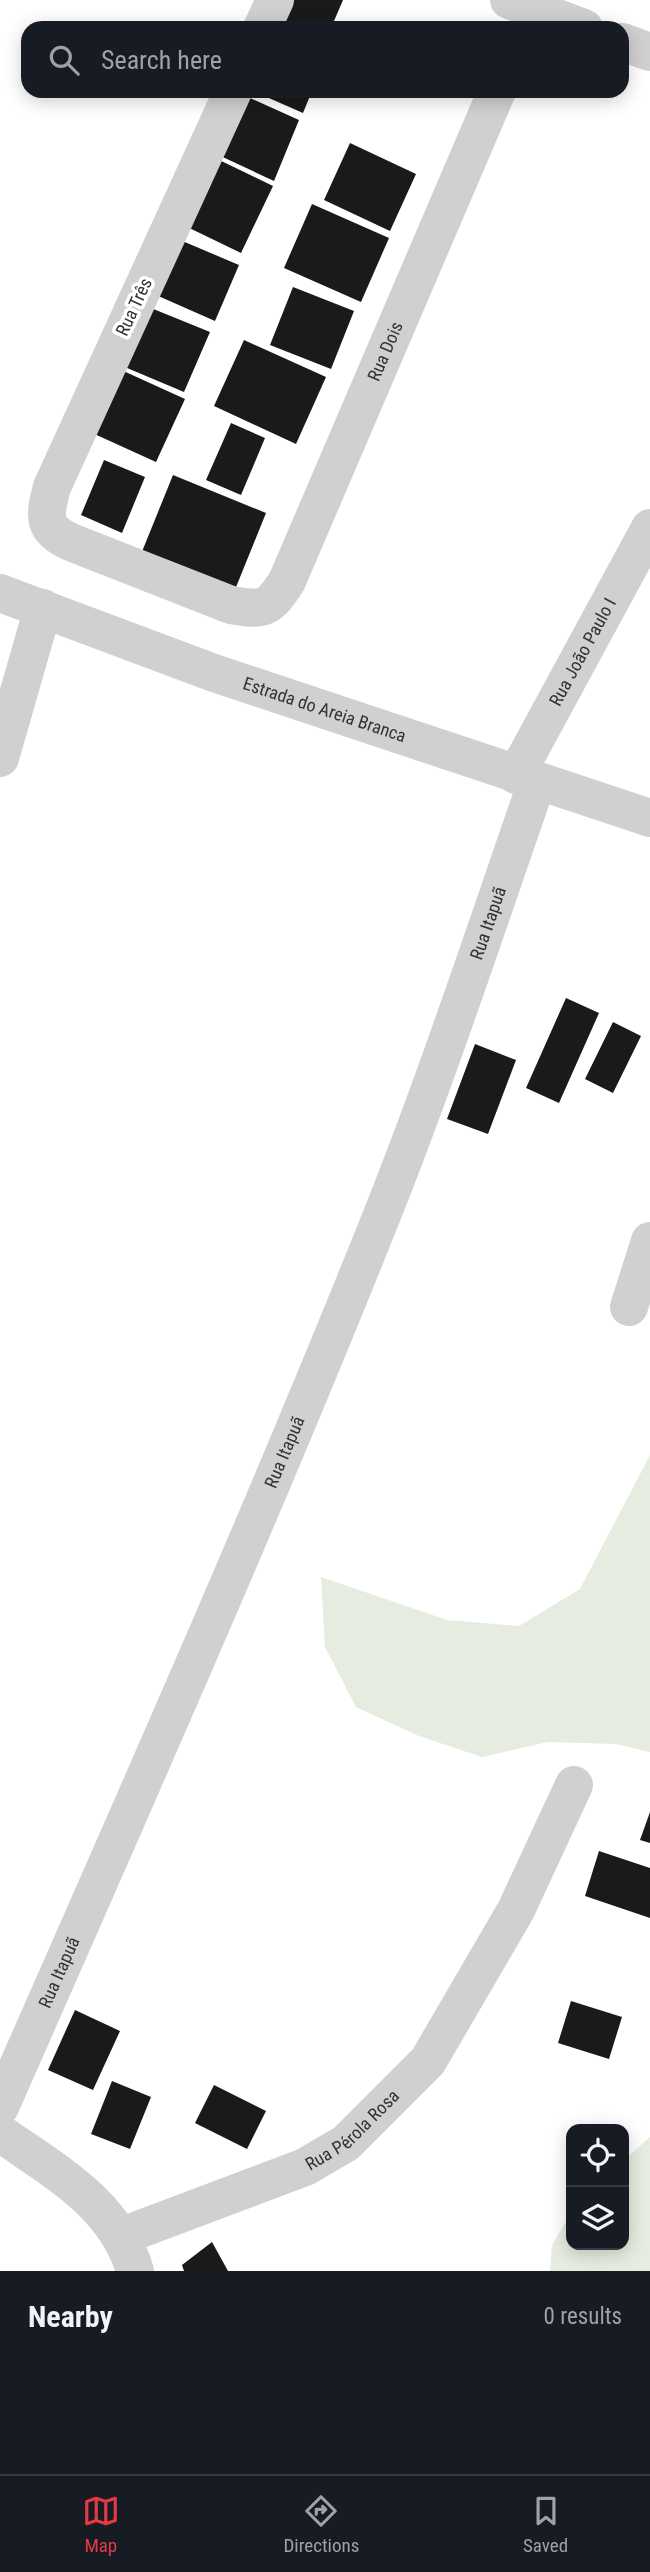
<!DOCTYPE html>
<html lang="en">
<head>
<meta charset="utf-8">
<style>
	:root { --surface:#171b24; --page:#242831; --text:#f1f3f6; --muted:#9ea1a6; --line:#363941; --accent:#e63946 }
	body { margin:0; font-family:"Roboto Condensed",sans-serif; background:var(--page); color:var(--text) }
	.controls { position:absolute; right:21px; bottom:21px; display:grid; overflow:hidden; border-radius:14px; box-shadow:0 4px 18px #0003 }
	.controls button { width:63px; height:63px; display:grid; place-items:center; padding:0; border:0; border-bottom:2px solid var(--line); background:var(--surface); color:var(--text); font:35px sans-serif }
	.list { margin:0; padding:0; list-style:none }
	h2 { display:flex; justify-content:space-between; align-items:center; height:91px; margin:0; padding:0 28px; font-size:30px }
	h2 small { font-size:23px; font-weight:400; color:var(--muted) }
	.icon { flex:none; width:38px; height:38px; fill:none; stroke:currentColor; stroke-width:2; stroke-linecap:round; stroke-linejoin:round }
	.map { position:relative; flex:none; width:650px; height:2271px; overflow:hidden }
	.search { position:absolute; background:var(--surface); box-shadow:0 4px 18px #0003; left:21px; right:21px; top:21px; height:77px; display:flex; align-items:center; gap:18px; box-sizing:border-box; padding:0 24px; border-radius:21px; color:var(--muted); font-size:26px }
	.sheet { height:203px; background:var(--surface) }
	nav { display:flex; justify-content:space-around; align-items:center; box-sizing:border-box; height:98px; border-top:2px solid var(--line); background:var(--surface); font-size:19px; color:var(--muted) }
	nav a { display:grid; justify-items:center; gap:4px }
	nav .on { color:var(--accent) }
	.map>svg:first-child { display:block }
</style>
</head>
<body>
<div class="map">
<svg width="650" height="2271" viewBox="0 0 650 2271">
	<rect width="100%" height="100%" fill="#fff"/>
	<!-- green -->
	<path fill="#e6ecdf" d="M650,1455V1752L616,1744L548,1742L482,1757L419,1736L356,1707L325,1647L321,1577L447,1620L519,1626L580,1589Z
		M650,2137V2271H550L552,2245L571,2213V2245H624V2160Z"/>
	<!-- building -->
	<path fill="#1a1a1a" d="M281,0H343L331,28H304L275,17Z
		M253,91H312L303,113Z
		M241,94L299,120L274,181L214,153Z
		M350,143L416,174L390,231L324,200Z
		M213,157L273,186L241,253L181,224Z
		M312,204L389,238L361,302L284,268Z
		M180,240L239,265L215,321L156,295Z
		M293,287L354,311L331,369L270,345Z
		M146,306L210,332L184,392L120,365Z
		M244,340L326,377L296,444L214,406Z
		M119,369L185,399L156,462L90,432Z
		M231,423L265,438L241,495L206,480Z
		M104,460L145,477L122,533L81,515Z
		M173,475L266,513L232,597L139,559Z
		M566,998L599,1013L559,1103L526,1088Z
		M613,1022L641,1036L613,1093L585,1079Z
		M475,1044L516,1060L488,1134L447,1119Z
		M650,1812V1843L640,1840Z
		M599,1851L650,1868V1918L585,1896Z
		M571,2001L622,2017L609,2059L558,2043Z
		M75,2010L120,2031L93,2090L48,2070Z
		M112,2081L151,2097L130,2149L91,2134Z
		M214,2085L266,2111L247,2149L195,2123Z
		M212,2242L228,2271H184L182,2265Z"/>
	<g fill="none" stroke-linecap="round" stroke-linejoin="round">
		<!-- minor -->
		<g stroke="#d0d0d0" stroke-width="38">
			<path d="M509,0L584,28"/>
			<path d="M262,28L275,0"/>
			<path d="M622,42L650,52"/>
			<path id="s1" d="M233,91L52,487C44,517 42,530 73,543L231,605C264,611 269,609 287,581L497,91"/>
			<path id="s2" d="M0,593L214,673L650,818"/>
			<path d="M0,758L43,608"/>
			<path id="s3" d="M516,775L650,528"/>
			<path d="M629,1307L650,1241"/>
			<path id="s4" d="M0,2107C127,1818 256,1529 374,1235C434,1087 484,934 537,782"/>
			<path d="M0,2133C54,2171 115,2203 135,2271"/>
			<path id="s5" d="M122,2236L305,2167L346,2143L428,2061L516,1910L574,1785"/>
		</g>
	</g>
	<g text-anchor="middle" stroke-width="7" stroke-linejoin="round" paint-order="stroke">
		<!-- street labels -->
		<g font-size="18" fill="#333" stroke="#fff">
			<text transform="translate(134 307) rotate(-65)" y="6">Rua Três</text>
			<text dy="6" stroke="none"><textPath href="#s1" startOffset="992">Rua Dois</textPath></text>
			<text dy="6" stroke="none"><textPath href="#s3" startOffset="140">Rua João Paulo I</textPath></text>
			<text dy="6" stroke="none"><textPath href="#s2" startOffset="345">Estrada do Areia Branca</textPath></text>
			<text dy="6" stroke="none"><textPath href="#s4" startOffset="1281">Rua Itapuã</textPath></text>
			<text dy="6" stroke="none"><textPath href="#s4" startOffset="714">Rua Itapuã</textPath></text>
			<text dy="6" stroke="none"><textPath href="#s4" startOffset="147">Rua Itapuã</textPath></text>
			<text dy="6" stroke="none"><textPath href="#s5" startOffset="256">Rua Pérola Rosa</textPath></text>
		</g>
	</g>
</svg>
<div class="controls">
<button><svg class="icon" aria-label="locate" viewBox="0 0 24 24"><circle cx="12" cy="12" r="6"/><path d="M12 2v4M12 18v4M2 12h4M18 12h4"/></svg></button>
<button><svg class="icon" aria-label="layers" viewBox="0 0 24 24"><path d="M12 4l9 5-9 5-9-5zM3 14l9 5 9-5"/></svg></button>
</div>
<div class="search"><svg class="icon" aria-label="search" viewBox="0 0 24 24"><circle cx="10" cy="10" r="6"/><path d="M15 15l6 6"/></svg>Search here</div>
</div>
<section class="sheet">
<h2>Nearby<small>0 results</small></h2>
<ul class="list">
</ul>
</section>
<nav>
<a class="on"><svg class="icon" aria-label="map" viewBox="0 0 24 24"><path d="M3 6l6-2 6 2 6-2v14l-6 2-6-2-6 2zM9 4v14M15 6v14"/></svg>Map</a>
<a><svg class="icon" aria-label="directions" viewBox="0 0 24 24"><path d="M12 3l9 9-9 9-9-9zM9 14v-3h6M13 9l2 2-2 2"/></svg>Directions</a>
<a><svg class="icon" aria-label="saved" viewBox="0 0 24 24"><path d="M7 4h10v16l-5-4-5 4z"/></svg>Saved</a>
</nav>
</body>
</html>
